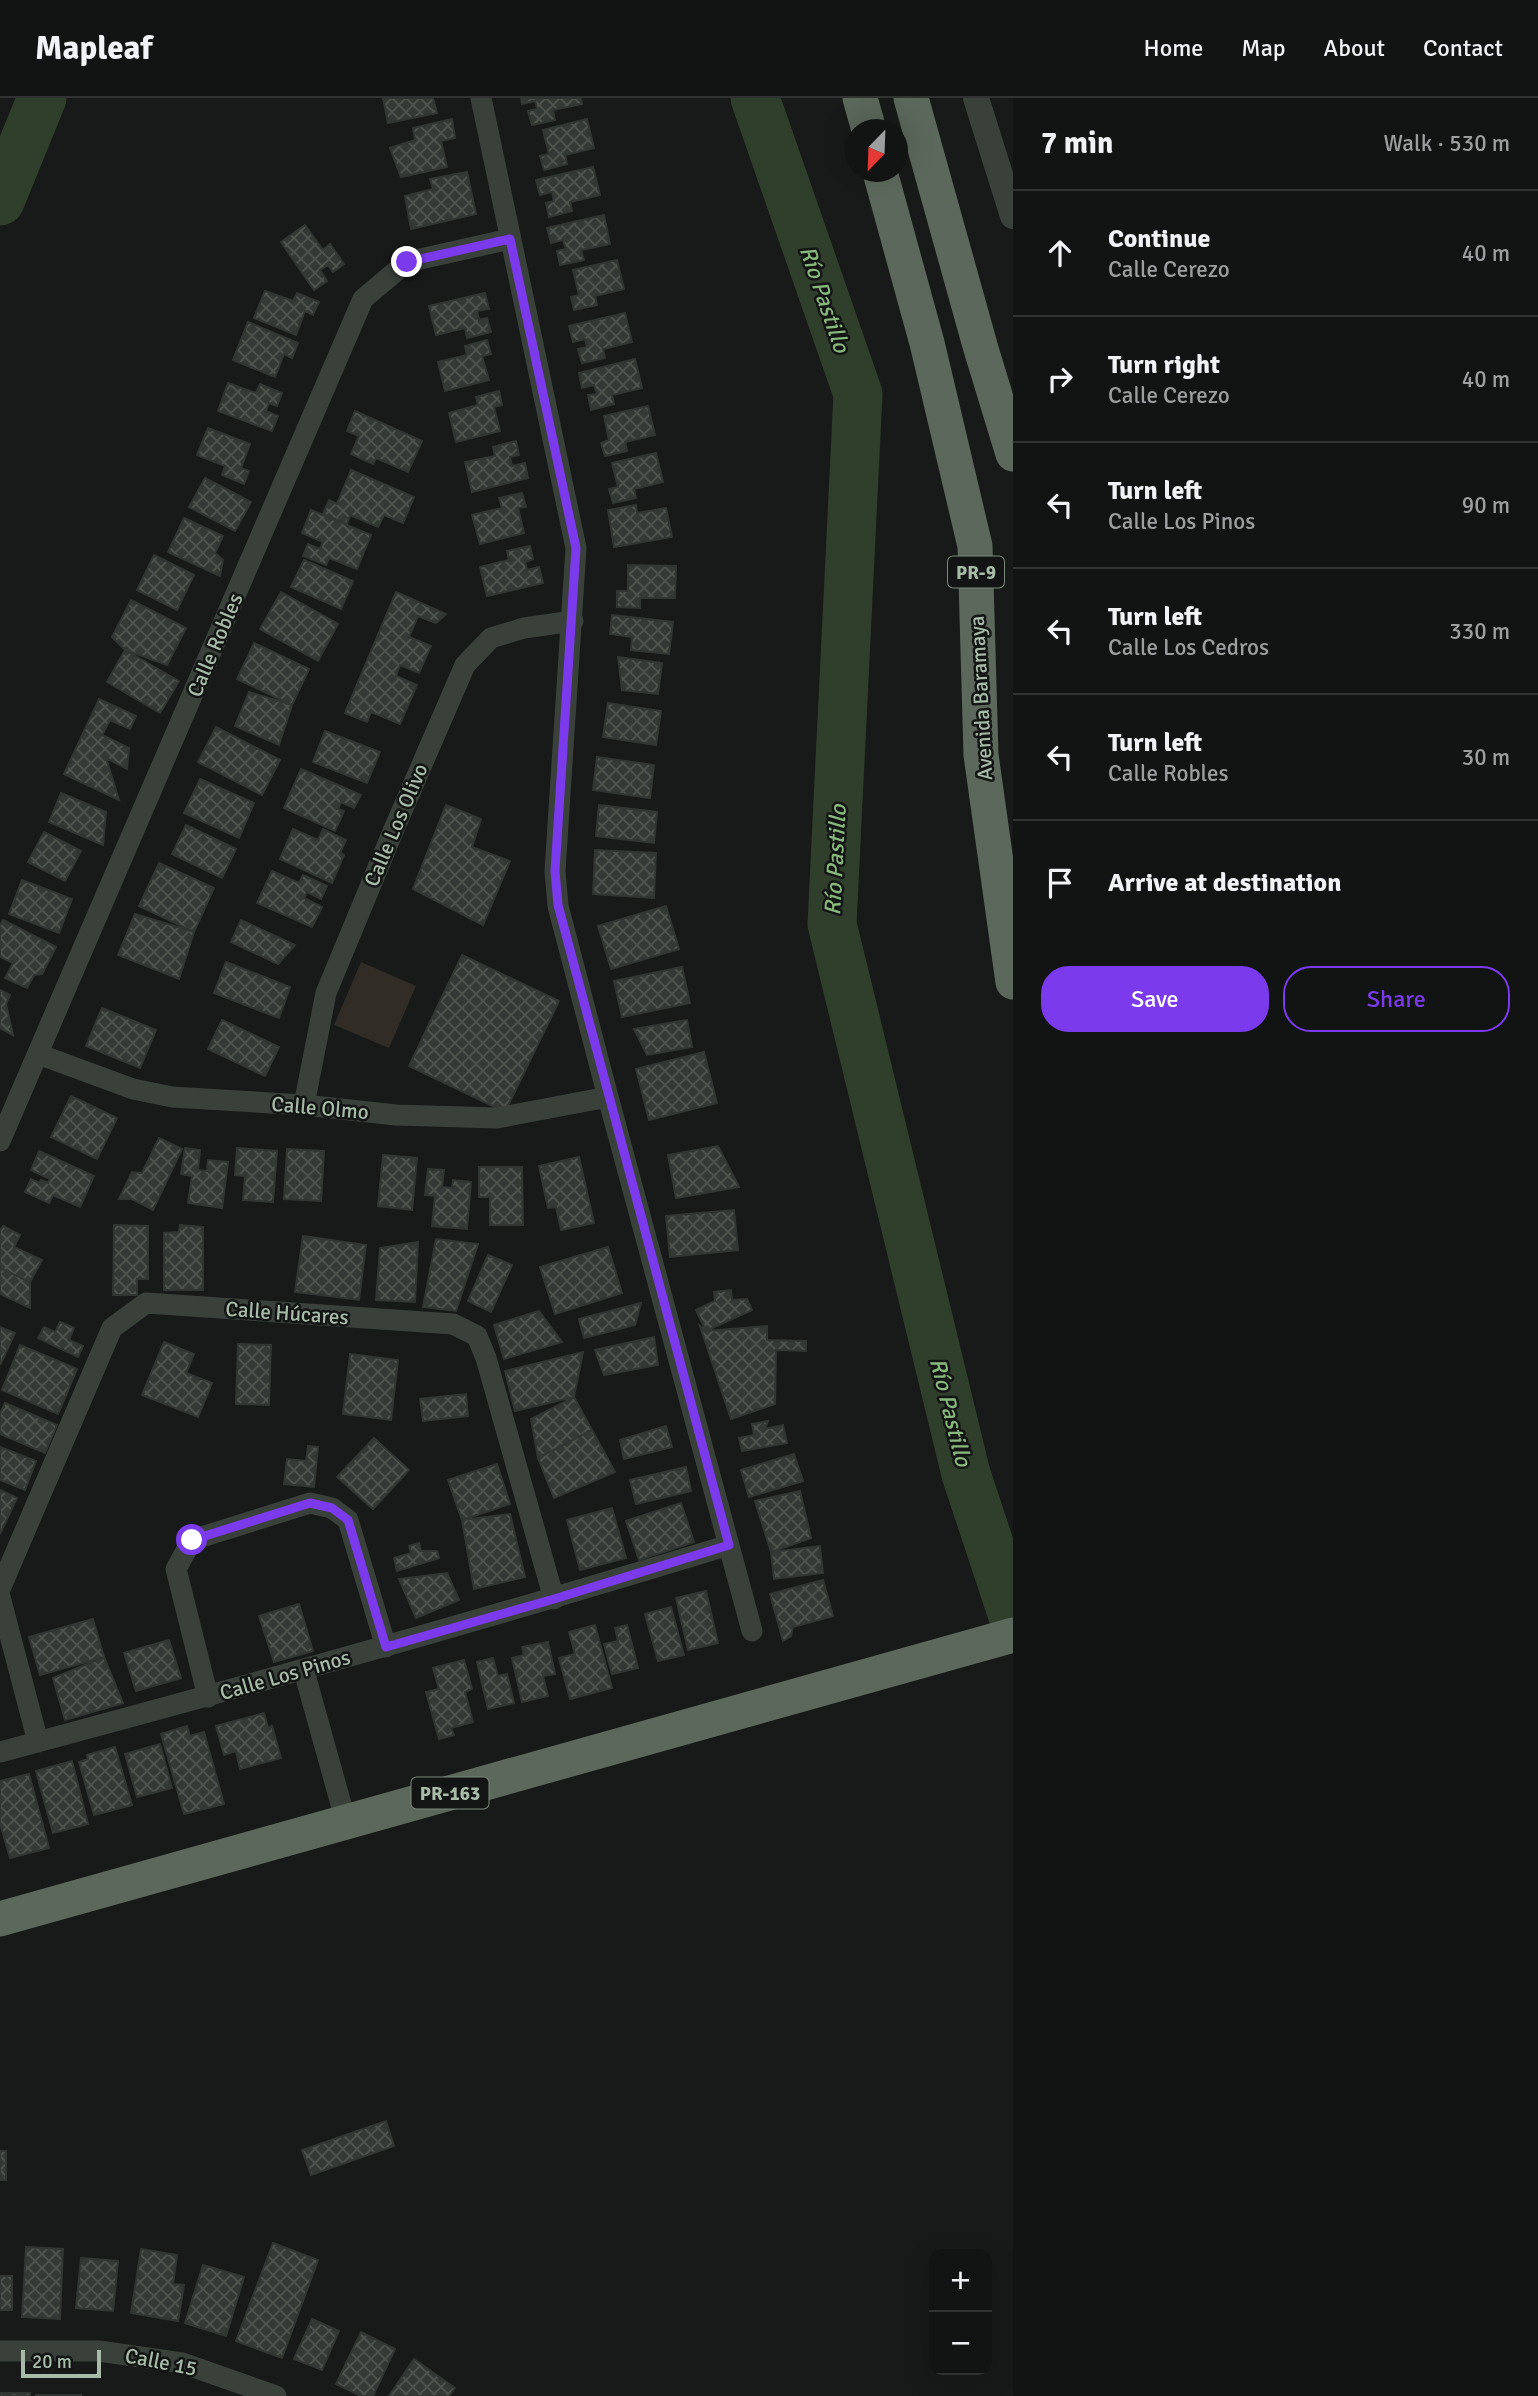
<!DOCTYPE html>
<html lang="en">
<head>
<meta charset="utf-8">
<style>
	:root { --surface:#111412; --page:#1e2120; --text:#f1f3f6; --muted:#9c9e9f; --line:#303332; --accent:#7c3aed }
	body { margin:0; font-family:Signika,sans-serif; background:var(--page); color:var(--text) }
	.controls { position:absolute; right:21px; bottom:21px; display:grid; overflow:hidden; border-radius:14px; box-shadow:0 7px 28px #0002 }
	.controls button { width:63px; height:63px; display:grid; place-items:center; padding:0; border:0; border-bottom:2px solid var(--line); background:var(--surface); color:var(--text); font:35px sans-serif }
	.compass { position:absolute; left:845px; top:21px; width:63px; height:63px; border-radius:50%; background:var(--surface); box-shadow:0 7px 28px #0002; rotate:203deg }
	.scale { position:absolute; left:21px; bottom:18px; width:80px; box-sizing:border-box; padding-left:7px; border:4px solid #a8bba9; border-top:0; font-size:19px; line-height:24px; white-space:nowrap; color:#a8bba9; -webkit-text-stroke:5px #121513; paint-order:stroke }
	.stop { position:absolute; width:21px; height:21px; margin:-16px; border:5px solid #7c3aed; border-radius:50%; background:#fff }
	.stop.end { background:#7c3aed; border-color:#fff; box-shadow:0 2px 7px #0008 }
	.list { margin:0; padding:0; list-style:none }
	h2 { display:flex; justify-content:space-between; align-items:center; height:91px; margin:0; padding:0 28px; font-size:30px }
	h2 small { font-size:23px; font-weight:400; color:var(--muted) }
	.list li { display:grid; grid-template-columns:46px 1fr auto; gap:21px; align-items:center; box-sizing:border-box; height:126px; padding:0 28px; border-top:2px solid var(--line) }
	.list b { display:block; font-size:26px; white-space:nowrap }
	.list p { margin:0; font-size:23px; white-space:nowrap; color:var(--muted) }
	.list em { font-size:23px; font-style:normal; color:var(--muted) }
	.actions { display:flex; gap:14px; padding:21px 28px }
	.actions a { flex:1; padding:16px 0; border:2px solid var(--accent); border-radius:28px; text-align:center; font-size:24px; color:var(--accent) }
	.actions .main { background:var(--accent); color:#fff }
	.icon { flex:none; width:38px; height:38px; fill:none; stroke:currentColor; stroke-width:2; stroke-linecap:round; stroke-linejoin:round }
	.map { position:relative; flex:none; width:1013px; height:2298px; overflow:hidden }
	header { display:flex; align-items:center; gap:42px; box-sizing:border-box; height:98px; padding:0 35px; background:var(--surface); border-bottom:2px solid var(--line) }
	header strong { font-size:33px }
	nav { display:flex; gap:38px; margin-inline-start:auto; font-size:24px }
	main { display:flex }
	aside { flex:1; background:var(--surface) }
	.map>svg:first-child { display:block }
</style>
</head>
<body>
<header>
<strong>Mapleaf</strong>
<nav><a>Home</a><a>Map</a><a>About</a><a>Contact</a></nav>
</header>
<main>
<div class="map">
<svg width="1013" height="2298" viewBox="0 0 1013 2298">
	<defs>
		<pattern id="building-cross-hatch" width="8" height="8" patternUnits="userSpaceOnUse" patternTransform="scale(1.75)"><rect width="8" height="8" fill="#343935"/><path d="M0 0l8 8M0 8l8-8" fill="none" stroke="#4f544f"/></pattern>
	</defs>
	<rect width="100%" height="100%" fill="#171a18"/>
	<!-- pitch -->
	<path fill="#322c27" d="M361,864L416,888L389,950L334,927Z"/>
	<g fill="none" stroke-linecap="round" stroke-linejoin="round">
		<!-- river -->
		<path stroke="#303f2c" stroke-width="49" d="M755,0L858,296L832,826L966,1376L1013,1518
			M0,103L42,0"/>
	</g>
	<!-- building -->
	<path fill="url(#building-cross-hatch)" stroke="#313633" stroke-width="2" d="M383,0H433L437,15L388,25Z
		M521,0H581L582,6L553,12L555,22L532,27L528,13L537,11L535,3L522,6Z
		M452,21L455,40L441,43L447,69L401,79L390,50L415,42L413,30Z
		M587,21L594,50L565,57L567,66L544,72L540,58L549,56L543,32Z
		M593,69L600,97L570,104L572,113L549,119L546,105L554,103L552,94L540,97L536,82Z
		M467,74L476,116L411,131L405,98L433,91L430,81Z
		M604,117L610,146L581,152L584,162L560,167L557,153L566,151L563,142L551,145L547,130Z
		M305,127L323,152L330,146L344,166L333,174L328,167L320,172L327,183L314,192L281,144Z
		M617,162L624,191L595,198L597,207L574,212L571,199L579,197L573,172Z
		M265,193L293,203L297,195L319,204L313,217L305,213L296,237L254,220Z
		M485,195L489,211L477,213L479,222L487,220L491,234L467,240L465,230L436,237L429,208Z
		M625,215L632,244L603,251L605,260L582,265L578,251L587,249L585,241L573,244L569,228Z
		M248,224L298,245L292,260L284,256L275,279L233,262Z
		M487,242L491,256L482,258L489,282L445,293L438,264L467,257L465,248Z
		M635,261L642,290L612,297L614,306L591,312L588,297L597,296L594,287L582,290L579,275Z
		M228,285L256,295L260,286L282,295L277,308L269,305L266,313L278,318L272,333L218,313Z
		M499,293L502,307L494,309L500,333L456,344L449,315L478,307L476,299Z
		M648,308L655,337L625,344L627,353L605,358L601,345L609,342L604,318Z
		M355,313L422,343L408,374L376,360L373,366L351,356L359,338L347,333Z
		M208,330L250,346L241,370L249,373L244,386L222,377L225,368L197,357Z
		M516,343L519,357L510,359L512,368L525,365L528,380L472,394L465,364L495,358L493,349Z
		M656,355L663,384L634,391L636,400L613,405L609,391L618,389L612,365Z
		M351,372L414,399L403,425L384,417L378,429L350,417L347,426L323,416L329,402L337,406Z
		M205,380L251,404L235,433L189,409Z
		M522,395L526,409L518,410L524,435L480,446L472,417L502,410L499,400Z
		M636,407L637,415L666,410L672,439L614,449L608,412Z
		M311,412L371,437L357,471L329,460L326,467L303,458L308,446L320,451L323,444L302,435Z
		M184,420L223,438L215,455L223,462L220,478L168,454Z
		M530,448L533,461L525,464L527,472L539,469L543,485L487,498L480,469L509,462L507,453Z
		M154,457L194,477L177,512L137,492Z
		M304,462L353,483L341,511L291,489Z
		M628,467L676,468L675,500H640V510L617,509V493H628Z
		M281,494L338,526L318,563L260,531Z
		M396,494L446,516L436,525L418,518L409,539L431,548L419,575L400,567L396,578L417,587L400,626L371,614L367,624L345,615Z
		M131,502L186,530L167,567L125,552L112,539Z
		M612,517L673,524L669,556L631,552L632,539L610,536Z
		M254,545L309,571L292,607L237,581Z
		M125,552L179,583L160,615L107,584Z
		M618,559L662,565L658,596L622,592Z
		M249,594L292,607L279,647L235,628Z
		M99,601L136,618L130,631L110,622L102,637L129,650L127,671L106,660L119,702L64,676Z
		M608,605L661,613L656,647L603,639Z
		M216,629L280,662L262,697L198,664Z
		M325,633L380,654L367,685L313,664Z
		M597,659L654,667L650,700L593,692Z
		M301,671L361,697L354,710L341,704L338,711L344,713L335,733L284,710Z
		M200,681L254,705L239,740L184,715Z
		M61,695L106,714L103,747L49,724Z
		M446,707L481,721L472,749L510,763L483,827L413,791Z
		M599,707L657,714L654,745L596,738Z
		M186,727L236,751L222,780L172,756Z
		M293,731L318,742L323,731L346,742L340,755L344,757L332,785L280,761Z
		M44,734L81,753L65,783L28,764Z
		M595,752L656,755L654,800L593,796Z
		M159,765L214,790L194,834L139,808Z
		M272,773L299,785L303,777L327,788L321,801L307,794L304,800L322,809L312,829L257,805Z
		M22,782L72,801L59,835L9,816Z
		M666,808L679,851L611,871L598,828Z
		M135,816L194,834L179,881L118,857Z
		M3,822L56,849L42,876L34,877L27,890L5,880L13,865L0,859V828Z
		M241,822L295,847L278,866L231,844Z
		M462,857L559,903L505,1014L409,968Z
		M226,864L290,889L279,920L214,895Z
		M682,869L690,905L622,919L614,883Z
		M0,892L10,897L6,906L13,937L0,930Z
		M102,910L156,932L140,970L86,948Z
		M222,922L279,949L265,978L208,951Z
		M687,922L692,949L647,957L634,931Z
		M704,954L717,1005L649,1022L636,971Z
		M71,998L117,1020L97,1061L51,1039Z
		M159,1040L182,1051L153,1112L132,1101H119L132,1074L142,1075Z
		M718,1048L739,1089L676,1100L668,1057Z
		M185,1050L200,1052L198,1072L207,1073L208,1062L228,1064L222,1110L188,1105L192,1078L181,1076Z
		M237,1050L277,1053L273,1104L243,1102L245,1078L235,1077Z
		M287,1051L324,1053L321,1103L284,1101Z
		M39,1053L94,1078L80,1109L53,1097L49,1105L25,1094L31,1081L39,1085L41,1082L48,1085L50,1081L31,1072Z
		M383,1057L417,1060L412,1112L378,1108Z
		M579,1059L594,1125L561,1132L556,1109L548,1110L539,1068Z
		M479,1069H522L523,1127H490V1099H479Z
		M428,1071L444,1072L442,1089L452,1090L453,1082L471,1084L467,1131L432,1128L435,1098L425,1097Z
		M734,1112L738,1152L670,1159L666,1118Z
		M114,1127L148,1128V1181H137V1197H113Z
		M180,1127L203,1129V1192H164V1135L179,1134Z
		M3,1128L20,1137L14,1149L42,1162L30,1184L0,1170V1133Z
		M303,1138L366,1147L359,1202L295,1194Z
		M436,1141L478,1146L456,1213L423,1209Z
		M418,1144L415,1204L376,1202L380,1150Z
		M608,1149L622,1195L555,1216L540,1169Z
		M488,1157L512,1167L491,1214L468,1203Z
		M0,1170L30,1184V1210L0,1196Z
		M731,1192L732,1202L747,1201L752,1212L706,1233L696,1212L715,1203L714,1194Z
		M641,1205L635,1227L584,1240L579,1221Z
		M539,1213L562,1244L504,1261L494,1227Z
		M60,1224L74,1230L69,1242L83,1248L78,1259L38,1240L44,1229L55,1234Z
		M700,1228L706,1233L767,1228V1242L806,1243V1253L776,1252L775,1306L731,1321Z
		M0,1229L15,1235L0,1267Z
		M654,1239L658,1267L604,1277L595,1252Z
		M164,1244L194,1256L186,1275L212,1285L198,1319L142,1297Z
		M238,1246L271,1247L269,1307L236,1306Z
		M20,1247L77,1271L58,1316L2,1292Z
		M583,1254L574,1299L515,1313L505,1273Z
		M350,1256L398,1262L391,1322L343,1316Z
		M466,1296L468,1318L423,1323L420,1301Z
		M574,1299L592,1332L538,1360L531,1321Z
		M5,1305L57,1327L45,1355L0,1336V1316Z
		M768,1323L765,1331L783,1327L787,1345L742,1353L739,1340L754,1337L752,1326Z
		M666,1328L672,1349L624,1361L620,1342Z
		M592,1332L615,1374L554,1400L538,1360Z
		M374,1340L409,1372L373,1411L337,1379Z
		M308,1348L318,1349L314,1389L284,1386L287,1361L306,1363Z
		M0,1349L36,1363L25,1392L0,1382Z
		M794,1356L803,1383L749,1399L741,1372Z
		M497,1366L510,1406L462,1422L448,1382Z
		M686,1369L691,1393L636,1406L630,1382Z
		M0,1392L17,1400L0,1436Z
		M800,1393L811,1440L771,1454L755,1403Z
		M681,1405L694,1444L639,1462L626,1423Z
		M612,1410L626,1460L580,1472L567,1422Z
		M510,1416L525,1479L474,1491L462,1422Z
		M419,1445L421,1453H437L439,1460L397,1473L394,1460L411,1455L409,1448Z
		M820,1448L823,1475L774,1481L771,1454Z
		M447,1475L459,1502L416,1520L399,1481Z
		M823,1482L833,1518L793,1529L791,1538L783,1543L770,1496Z
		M706,1493L718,1545L688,1552L676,1500Z
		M299,1506L313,1553L274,1564L259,1518Z
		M671,1509L684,1557L658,1563L645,1516Z
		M93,1521L104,1559L40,1577L29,1539Z
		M595,1527L612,1590L570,1601L559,1560L575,1556L569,1534Z
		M627,1527L638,1570L612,1576L604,1546L618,1543L615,1530Z
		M169,1542L181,1580L136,1593L124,1555Z
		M548,1544L555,1576L543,1578L548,1598L522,1604L512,1560L524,1557L522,1549Z
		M104,1559L123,1605L65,1622L53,1580Z
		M493,1560L498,1578L507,1576L514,1605L488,1611L477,1564Z
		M464,1562L472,1591L465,1594L473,1624L451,1630L454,1637L439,1641L426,1594L439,1591L433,1570Z
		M264,1615L268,1630L272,1628L281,1660L240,1671L236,1653L224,1657L216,1628Z
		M187,1628L190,1638L204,1634L224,1706L184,1716L161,1636Z
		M160,1646L172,1690L137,1699L125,1656Z
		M115,1649L132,1707L94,1717L79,1664L88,1661L87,1657Z
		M72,1663L88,1726L53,1735L36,1673Z
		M29,1676L49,1750L10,1760L0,1725V1683Z
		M386,2023L394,2048L311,2077L302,2052Z
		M0,2053H6V2082H0Z
		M273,2145L318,2162L282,2260L236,2243Z
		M26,2149L63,2151L60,2221L22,2219Z
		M141,2151L177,2157L173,2186L184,2187L178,2223L131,2215Z
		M81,2160L118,2163L113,2213L76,2210Z
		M203,2167L244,2179L226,2238L185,2225Z
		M0,2178H12V2212H0Z
		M312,2221L339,2233L322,2272L294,2261Z
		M361,2234L395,2251L373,2298H361L336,2286Z
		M414,2261L455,2290L449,2298H389Z
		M0,2295H30V2298H0Z
		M36,2297H81V2298H36Z"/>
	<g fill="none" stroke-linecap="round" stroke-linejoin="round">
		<!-- minor -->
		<path stroke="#3a413b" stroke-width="21" d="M481,0L576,450L555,773L558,808L608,999L752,1533
			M38,956L133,991L172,999L304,1007L396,1017L497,1020L608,999
			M304,1007L326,895L394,731L465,567L491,540L524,530L573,523
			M0,1043L363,201L407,164L510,141
			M0,1491L112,1230L146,1205L453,1226L477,1238L486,1260L554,1501
			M0,1499L38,1644
			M304,1573L346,1724
			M208,1599L176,1471L192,1442L310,1405L332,1410L348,1422L386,1549
			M0,1654C244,1589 487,1521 729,1447
			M0,2253H99L182,2265L276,2298"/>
		<!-- tertiary -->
		<path stroke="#3a413b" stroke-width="26" d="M976,0L1013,118"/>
		<!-- trunk -->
		<path stroke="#5c685c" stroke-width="35" d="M860,0L869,32
			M911,0L981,251L1013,356
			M880,74L927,245L975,448L981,657L1013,884
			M0,1821L1013,1537"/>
	</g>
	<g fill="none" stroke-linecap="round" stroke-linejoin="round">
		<!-- route -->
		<path stroke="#7c3aed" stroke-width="9" d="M192,1442L310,1405L332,1410L348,1422L386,1549L554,1501L729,1447L558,807L555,773L576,450L510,141L407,164"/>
	</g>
	<g text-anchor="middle" stroke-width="5" stroke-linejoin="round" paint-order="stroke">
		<!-- shield labels -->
		<g fill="#121513" stroke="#7b897c" stroke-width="2">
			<rect x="948" y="458.5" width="56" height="31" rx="5"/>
			<rect x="411.5" y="1679.5" width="77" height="31" rx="5"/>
		</g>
		<g font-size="19" font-weight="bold" fill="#a8bba9">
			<text x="976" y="481">PR-9</text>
			<text x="450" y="1702">PR-163</text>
		</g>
		<!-- street labels -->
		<g font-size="21" fill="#a8bba9" stroke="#121513">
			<text transform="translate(215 547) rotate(-67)" y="7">Calle Robles</text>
			<text transform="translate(981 600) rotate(-93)" y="7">Avenida Baramaya</text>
			<text transform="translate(396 727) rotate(-67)" y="7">Calle Los Olivo</text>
			<text transform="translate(320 1010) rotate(5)" y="7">Calle Olmo</text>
			<text transform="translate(287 1215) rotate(4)" y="7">Calle Húcares</text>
			<text transform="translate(285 1577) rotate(-16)" y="7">Calle Los Pinos</text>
			<text transform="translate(161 2264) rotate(11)" y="7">Calle 15</text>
		</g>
		<!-- water labels -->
		<g font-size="23" font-style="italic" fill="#88b97c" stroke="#121513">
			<text transform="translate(825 201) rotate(71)" y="8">Río Pastillo</text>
			<text transform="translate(835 762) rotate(-87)" y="8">Río Pastillo</text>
			<text transform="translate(951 1314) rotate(76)" y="8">Río Pastillo</text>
		</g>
	</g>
</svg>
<div class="controls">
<button>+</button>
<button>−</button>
</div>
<svg class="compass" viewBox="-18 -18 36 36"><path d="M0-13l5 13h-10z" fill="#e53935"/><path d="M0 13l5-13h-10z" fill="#9c9e9f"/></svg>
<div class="scale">20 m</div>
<div class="stop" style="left:192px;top:1442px"></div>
<div class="stop end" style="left:407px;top:164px"></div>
</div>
<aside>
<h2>7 min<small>Walk · 530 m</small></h2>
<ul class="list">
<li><svg class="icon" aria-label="ahead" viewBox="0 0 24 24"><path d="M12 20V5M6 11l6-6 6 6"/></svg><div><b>Continue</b><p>Calle Cerezo</p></div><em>40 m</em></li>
<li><svg class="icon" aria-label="right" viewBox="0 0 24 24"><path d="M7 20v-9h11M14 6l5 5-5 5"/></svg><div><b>Turn right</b><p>Calle Cerezo</p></div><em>40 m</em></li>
<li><svg class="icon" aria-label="left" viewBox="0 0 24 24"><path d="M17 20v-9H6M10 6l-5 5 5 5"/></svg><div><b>Turn left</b><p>Calle Los Pinos</p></div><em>90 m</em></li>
<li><svg class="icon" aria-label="left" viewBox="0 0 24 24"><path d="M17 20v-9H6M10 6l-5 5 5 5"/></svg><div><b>Turn left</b><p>Calle Los Cedros</p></div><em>330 m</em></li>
<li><svg class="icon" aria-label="left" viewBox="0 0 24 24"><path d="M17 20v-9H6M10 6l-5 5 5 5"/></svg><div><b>Turn left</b><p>Calle Robles</p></div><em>30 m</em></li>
<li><svg class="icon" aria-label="arrive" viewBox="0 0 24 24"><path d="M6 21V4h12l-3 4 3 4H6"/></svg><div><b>Arrive at destination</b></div></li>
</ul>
<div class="actions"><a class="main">Save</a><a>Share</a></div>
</aside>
</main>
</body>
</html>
